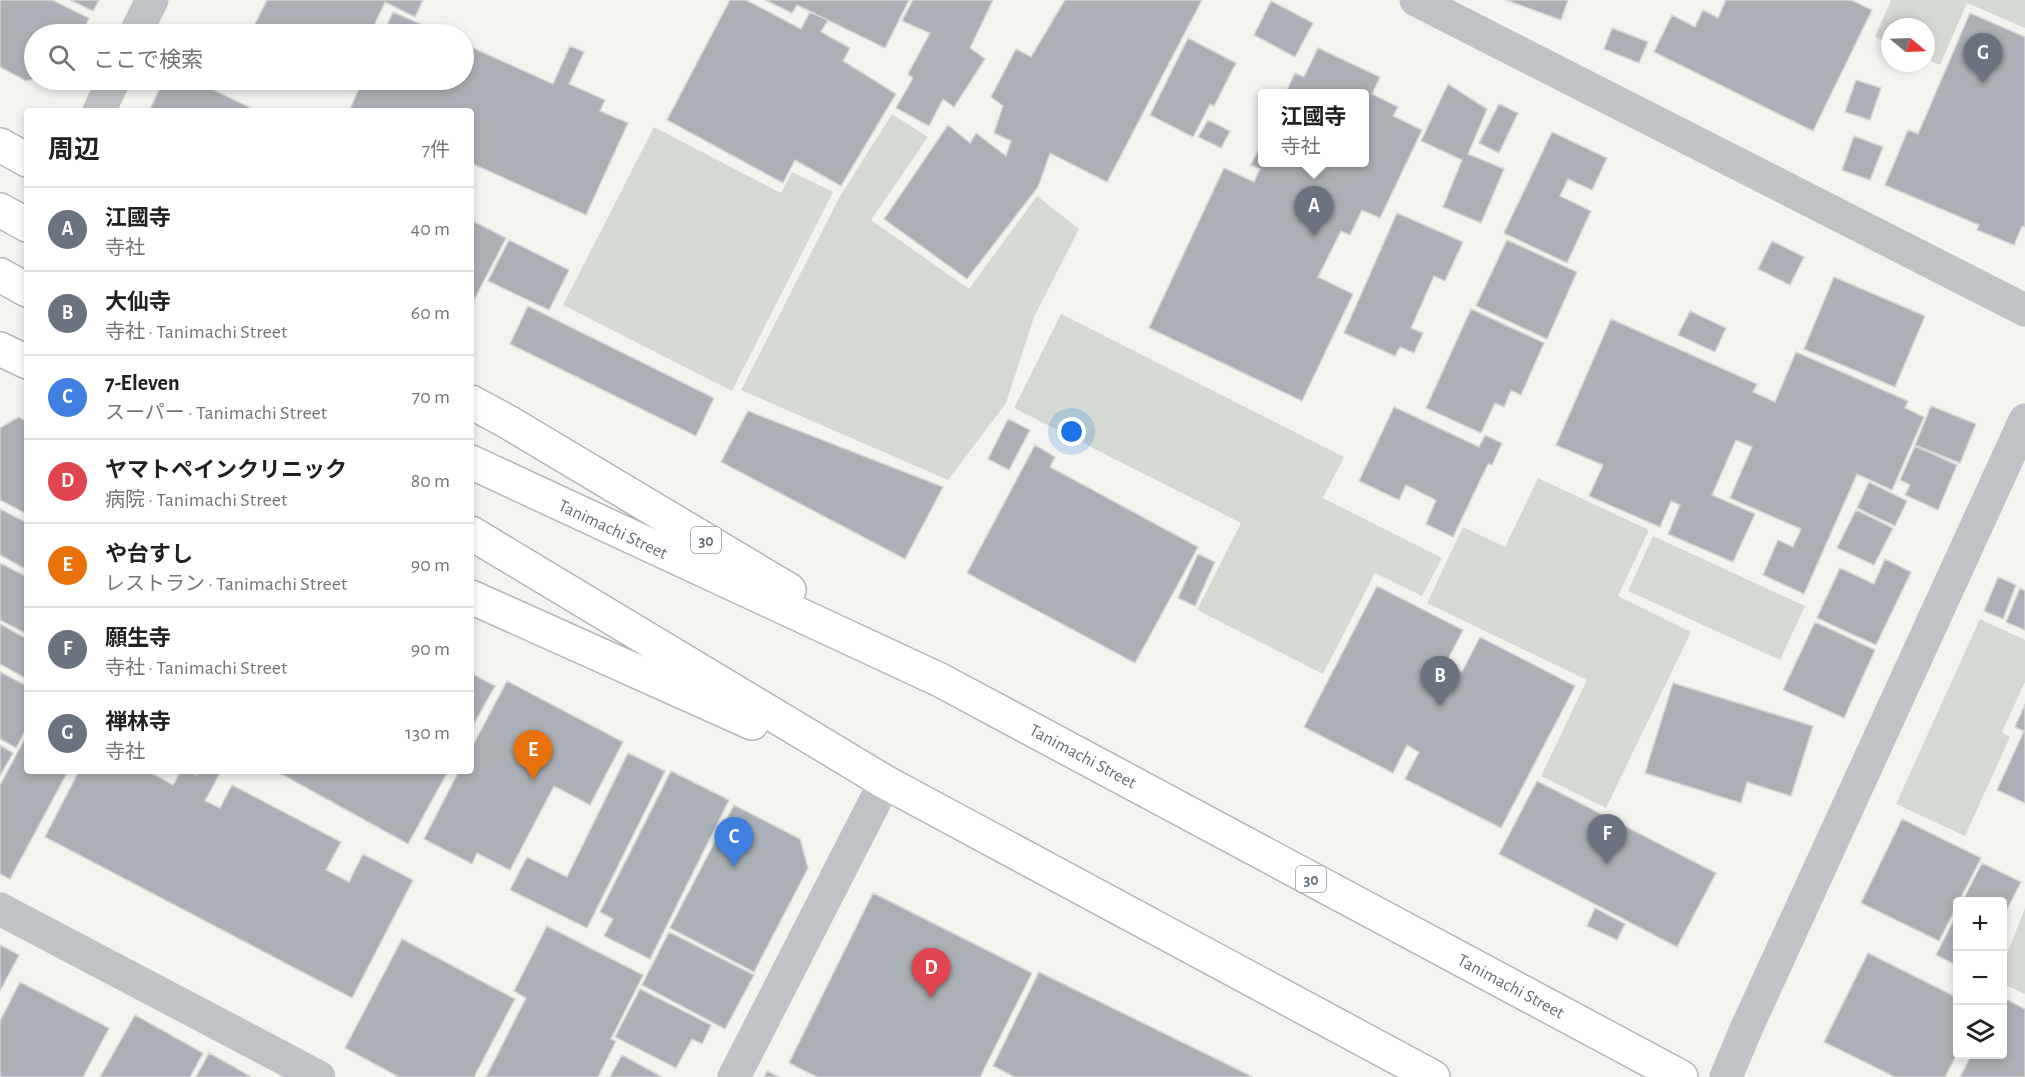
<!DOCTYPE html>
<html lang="ja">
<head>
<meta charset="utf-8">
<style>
	:root { --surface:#fff; --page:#f2f2f2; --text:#202124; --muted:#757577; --line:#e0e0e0; --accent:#db2777 }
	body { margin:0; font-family:"Alegreya Sans","Noto Sans JP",sans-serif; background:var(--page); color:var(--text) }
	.controls { position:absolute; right:18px; bottom:18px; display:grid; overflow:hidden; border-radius:6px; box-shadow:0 3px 9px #0003 }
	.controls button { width:54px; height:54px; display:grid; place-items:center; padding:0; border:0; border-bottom:2px solid var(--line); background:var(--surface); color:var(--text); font:30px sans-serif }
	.compass { position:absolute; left:1881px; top:18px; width:54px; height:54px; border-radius:50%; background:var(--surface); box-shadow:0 3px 9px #0003; rotate:109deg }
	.you { position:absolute; left:1072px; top:432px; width:21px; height:21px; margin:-15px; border:4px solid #fff; border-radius:50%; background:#1a73e8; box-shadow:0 0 0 9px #1a73e833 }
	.badge { display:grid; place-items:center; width:39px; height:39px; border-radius:50%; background:var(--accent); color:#fff; font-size:20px; font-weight:700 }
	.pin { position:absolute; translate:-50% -50px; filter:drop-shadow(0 2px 3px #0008) }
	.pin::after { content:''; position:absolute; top:32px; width:21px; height:18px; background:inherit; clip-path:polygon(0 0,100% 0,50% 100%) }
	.popup { position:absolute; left:1258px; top:89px; width:111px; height:78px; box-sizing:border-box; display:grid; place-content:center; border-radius:6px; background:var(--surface); filter:drop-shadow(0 2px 4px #0005); font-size:20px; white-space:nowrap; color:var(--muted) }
	.popup b { font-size:22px; color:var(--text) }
	.popup::after { content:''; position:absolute; left:50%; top:100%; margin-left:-12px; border:12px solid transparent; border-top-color:var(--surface) }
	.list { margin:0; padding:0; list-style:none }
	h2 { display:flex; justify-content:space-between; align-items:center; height:78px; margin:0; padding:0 24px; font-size:26px }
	h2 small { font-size:20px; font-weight:400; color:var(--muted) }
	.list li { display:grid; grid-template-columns:39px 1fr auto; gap:18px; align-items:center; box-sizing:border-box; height:84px; padding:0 24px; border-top:2px solid var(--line) }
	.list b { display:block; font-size:22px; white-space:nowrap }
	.list p { margin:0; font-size:20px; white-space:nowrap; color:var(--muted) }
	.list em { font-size:20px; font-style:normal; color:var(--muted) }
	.icon { flex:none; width:33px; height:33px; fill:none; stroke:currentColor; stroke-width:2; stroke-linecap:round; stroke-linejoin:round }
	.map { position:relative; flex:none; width:2025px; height:1077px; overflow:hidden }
	.search { position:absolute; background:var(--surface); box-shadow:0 3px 9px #0003; left:24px; top:24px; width:450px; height:66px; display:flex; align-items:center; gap:15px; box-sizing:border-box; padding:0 21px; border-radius:33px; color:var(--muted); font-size:22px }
	.panel { position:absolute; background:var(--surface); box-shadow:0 3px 9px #0003; left:24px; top:108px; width:450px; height:666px; border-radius:6px }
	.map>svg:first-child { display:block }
</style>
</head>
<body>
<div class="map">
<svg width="2025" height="1077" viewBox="0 0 2025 1077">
	<rect width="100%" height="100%" fill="#f3f4f0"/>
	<!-- green -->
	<path fill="#d4dad1" d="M1891,0H2025V28L1967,3L1940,65L1926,59V27H1890V43L1875,37Z
		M892,114L928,137L871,220L969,289L1037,196L1079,229L1034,317L1006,403L948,480L741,390L839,198Z
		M654,127L781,193L792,172L833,192L732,391L563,305Z
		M1061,314L1344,457L1323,498L1442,558L1422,596L1375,573L1323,674L1197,610L1241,523L1014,408Z
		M1538,478L1649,530L1618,596L1691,632L1606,808L1541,776L1587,680L1427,603L1463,527L1505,547Z
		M1653,536L1805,606L1780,660L1628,591Z
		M1980,619L2025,640V682L2002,732L2010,737L1965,836L1896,804Z
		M2025,908V994L2003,984V964Z"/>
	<!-- building -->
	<path fill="#aab0b5" stroke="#d5d5d3" stroke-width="1.5" d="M0,0H52L89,18L82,34H34V79L26,81L0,67Z
		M70,0H99L93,11Z
		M267,0H423L415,17L385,2L370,34H266L253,28Z
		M730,0H746L801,29L810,12L828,20L821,32L850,48L843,61L896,94L841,186L795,160L783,183L667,120Z
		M765,0H909L885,48L797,5L792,13Z
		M913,0H993L970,48L985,59L954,107L943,99L929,126L896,108L913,78L908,74L930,33L902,21Z
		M1065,0H1202L1107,182L1050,153L1038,187L967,279L884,219L948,125L970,143L976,133L1006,156L1011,141L994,133L1003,106L991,97L1016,49L1031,57Z
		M1506,0H1568L1561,20Z
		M1726,0H1851L1872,10L1813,131L1654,52L1672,15L1695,27L1703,10L1718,18Z
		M1271,1L1313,23L1295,57L1254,35Z
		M393,12L443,34H383Z
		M1970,13L2025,37V227L2022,226L2014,245L1977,230L1979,225L1885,185L1908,130L1918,134Z
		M1612,28L1648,42L1639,63L1604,49Z
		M1188,38L1236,63L1214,106L1210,104L1193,137L1150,115Z
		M464,44L553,84L570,46L584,52L569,84L605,100L600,111L628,123L586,215L471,163V111H355L350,109L363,80H464Z
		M1318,48L1380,77L1372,94L1398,107L1393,116L1422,130L1380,218L1362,210L1350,235L1341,231L1318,277L1353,294L1302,401L1149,328L1224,168L1254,182L1260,169L1251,165L1263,140V162H1365V94H1285L1295,73L1304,77Z
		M164,80H193L257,111H149Z
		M1856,80L1881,88L1870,120L1845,112Z
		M1448,84L1487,109L1468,154L1504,169L1481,223L1443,207L1462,160L1421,141Z
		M1499,104L1518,113L1499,153L1479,143Z
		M1208,120L1230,131L1221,148L1198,137Z
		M1552,132L1607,158L1592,190L1568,179L1560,196L1591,211L1567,263L1504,233Z
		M1854,136L1883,147L1870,180L1842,170Z
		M1397,213L1463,242L1445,281L1434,276L1411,328L1423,333L1414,353L1400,347L1395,356L1344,333Z
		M471,220L506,238L471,306Z
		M509,240L569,270L549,310L488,281Z
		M1507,240L1577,272L1547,339L1476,306Z
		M1772,241L1804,257L1790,285L1758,269Z
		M1834,277L1925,316L1895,387L1804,349Z
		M528,306L714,398L696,436L510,344Z
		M1471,309L1544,343L1521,395L1511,390L1504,407L1495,403L1481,433L1426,408Z
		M1690,311L1726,328L1715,352L1678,335Z
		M1611,319L1757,384L1753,392L1775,402L1796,352L1908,401L1905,408L1924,417L1892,490L1857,474L1804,594L1763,575L1778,540L1793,547L1801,529L1730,498L1752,447L1736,440L1712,495L1755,514L1733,562L1668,534L1680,505L1671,501L1660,527L1589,496L1603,465L1556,445Z
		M1931,406L1976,424L1960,463L1915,445Z
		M1394,407L1479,447L1485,435L1502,443L1492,465L1488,464L1453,537L1426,524L1436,500L1406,485L1399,500L1359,481Z
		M748,411L943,487L905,559L721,462Z
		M19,417L27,422V514L0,500V428Z
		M1008,419L1030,430L1009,470L988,459Z
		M1035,445L1055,457L1050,467L1198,547L1135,663L967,573Z
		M1915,446L1957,465L1938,510L1905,495L1910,485L1900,480Z
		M1869,482L1907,501L1895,526L1857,508Z
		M0,509L27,523V570L0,555Z
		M1856,510L1893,528L1874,565L1837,548Z
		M1198,554L1215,562L1195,606L1178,598Z
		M1885,559L1911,572L1876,645L1817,618L1840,568L1874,584Z
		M0,563L27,577V634L0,620Z
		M1998,577L2016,585L2003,619L1984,611Z
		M1377,586L1463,630L1446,663L1462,672L1480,637L1575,686L1501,828L1405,779L1419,752L1407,745L1393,773L1304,727Z
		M2020,588L2025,591V630L2006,622Z
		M1815,622L1875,650L1844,718L1783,690Z
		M0,624L27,639V679L0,664Z
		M0,672L27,686V727L16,748L0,739Z
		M471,673L495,686L471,729Z
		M507,681L623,742L590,805L554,786L510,870L477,853L472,864L424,839L459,771H471V749Z
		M1673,683L1813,726L1791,796L1747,782L1741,803L1645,773Z
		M2025,704V803L1997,790L2024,731L2015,727Z
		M27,735V771H68L10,879L0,874V785Z
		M0,745L13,753L0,776Z
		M628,753L665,771L587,928L510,890L527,857L567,877Z
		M79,771H148L173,785L181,771H190L196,775L198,771H215L220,773L205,801L220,808L232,785L341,842L326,870L349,882L363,854L413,880L352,998L45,837Z
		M276,771H448L408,844Z
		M671,771L729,800L650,959L604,936L613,919L600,912Z
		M1537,781L1716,873L1677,947L1499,854Z
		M734,805L800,839L808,868L754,972L670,928Z
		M1902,819L1981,858L1939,941L1861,903Z
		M1982,863L2021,882L2002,919V902H1962Z
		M873,893L1032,973L980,1077H817L789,1063Z
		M1595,908L1625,924L1617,940L1587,926Z
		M1958,912V966L1936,955Z
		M547,926L643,975L611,1039L616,1041L598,1077H486L526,998L514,991Z
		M669,932L754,975L725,1029L642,985Z
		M402,939L515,999L474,1077H399L345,1048Z
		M0,945L19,955L0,991Z
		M1868,953L1958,998V1052L1945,1077H1895L1824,1042Z
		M1039,972L1253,1077H1015L993,1066Z
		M20,982L109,1028L83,1077H0V1021Z
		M640,989L711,1025L702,1044L692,1039L676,1068L615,1037Z
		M2002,997L2025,1009V1077H1960L1972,1054H2002Z
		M135,1015L203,1053L190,1077H100Z
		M209,1053L250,1076V1077H196Z
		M622,1055L662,1077H610Z
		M767,1071L779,1077H764Z"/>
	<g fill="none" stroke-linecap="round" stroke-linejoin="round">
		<!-- primary casing -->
		<g stroke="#b2b6b9" stroke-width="36">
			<path id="primary" d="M0,145L27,160
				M0,210L27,225
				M0,275L27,290
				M0,349L27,362
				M471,402L508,422L789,590
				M471,462L940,680L1681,1077
				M471,533L885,782L1433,1077
				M471,597L752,723"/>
		</g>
		<!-- minor -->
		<path stroke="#bfc3c6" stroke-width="33" d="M1416,0L2025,310
			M0,909L319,1077
			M734,1077L885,782"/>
		<!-- tertiary -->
		<path stroke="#bfc3c6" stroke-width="33" d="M135,34L152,0
			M99,111L114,80
			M1726,1077L1747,1027L2025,420"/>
		<!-- primary -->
		<use href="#primary" stroke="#fff" stroke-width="33"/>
	</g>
	<g text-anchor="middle" stroke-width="6" stroke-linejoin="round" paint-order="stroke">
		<!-- shield labels -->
		<g fill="#fff" stroke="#929ca5" stroke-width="1.5">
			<rect x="691" y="527" width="30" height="26" rx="4.5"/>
			<rect x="1296" y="866" width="30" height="26" rx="4.5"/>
		</g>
		<g font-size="16" font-weight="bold" fill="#64727f">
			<text x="706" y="546">30</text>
			<text x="1311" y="885">30</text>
		</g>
		<!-- street labels -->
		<g font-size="18" fill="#64727f" stroke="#fff">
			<text transform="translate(613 529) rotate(25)" y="6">Tanimachi Street</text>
			<text transform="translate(1083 756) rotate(28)" y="6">Tanimachi Street</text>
			<text transform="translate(1511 986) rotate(28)" y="6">Tanimachi Street</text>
		</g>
	</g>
</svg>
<div class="controls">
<button>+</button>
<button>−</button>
<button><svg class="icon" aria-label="layers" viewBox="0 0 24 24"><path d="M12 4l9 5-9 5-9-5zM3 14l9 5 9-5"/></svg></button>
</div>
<svg class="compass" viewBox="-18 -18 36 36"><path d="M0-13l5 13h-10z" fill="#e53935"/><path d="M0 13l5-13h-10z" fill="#757577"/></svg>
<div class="you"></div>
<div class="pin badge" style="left:1314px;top:236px;background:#6b7280">A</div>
<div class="popup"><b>江國寺</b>寺社</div>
<div class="pin badge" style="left:1440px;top:706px;background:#6b7280">B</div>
<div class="pin badge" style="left:734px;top:867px;background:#3f7fe0">C</div>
<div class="pin badge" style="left:931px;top:998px;background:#e0444e">D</div>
<div class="pin badge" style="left:533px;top:780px;background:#e8710a">E</div>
<div class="pin badge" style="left:1607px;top:864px;background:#6b7280">F</div>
<div class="pin badge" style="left:1983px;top:83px;background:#6b7280">G</div>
<div class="search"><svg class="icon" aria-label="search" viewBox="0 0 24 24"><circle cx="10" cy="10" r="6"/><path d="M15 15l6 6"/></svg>ここで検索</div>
<section class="panel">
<h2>周辺<small>7件</small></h2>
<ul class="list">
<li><span class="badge" style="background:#6b7280">A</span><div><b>江國寺</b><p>寺社</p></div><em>40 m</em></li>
<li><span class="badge" style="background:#6b7280">B</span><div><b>大仙寺</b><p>寺社 · Tanimachi Street</p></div><em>60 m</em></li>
<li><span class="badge" style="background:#3f7fe0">C</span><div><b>7-Eleven</b><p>スーパー · Tanimachi Street</p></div><em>70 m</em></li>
<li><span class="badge" style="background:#e0444e">D</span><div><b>ヤマトペインクリニック</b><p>病院 · Tanimachi Street</p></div><em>80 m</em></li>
<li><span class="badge" style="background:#e8710a">E</span><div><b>や台すし</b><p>レストラン · Tanimachi Street</p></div><em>90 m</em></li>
<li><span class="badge" style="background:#6b7280">F</span><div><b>願生寺</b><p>寺社 · Tanimachi Street</p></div><em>90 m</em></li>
<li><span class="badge" style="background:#6b7280">G</span><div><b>禅林寺</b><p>寺社</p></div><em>130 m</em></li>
</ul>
</section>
</div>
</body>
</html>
